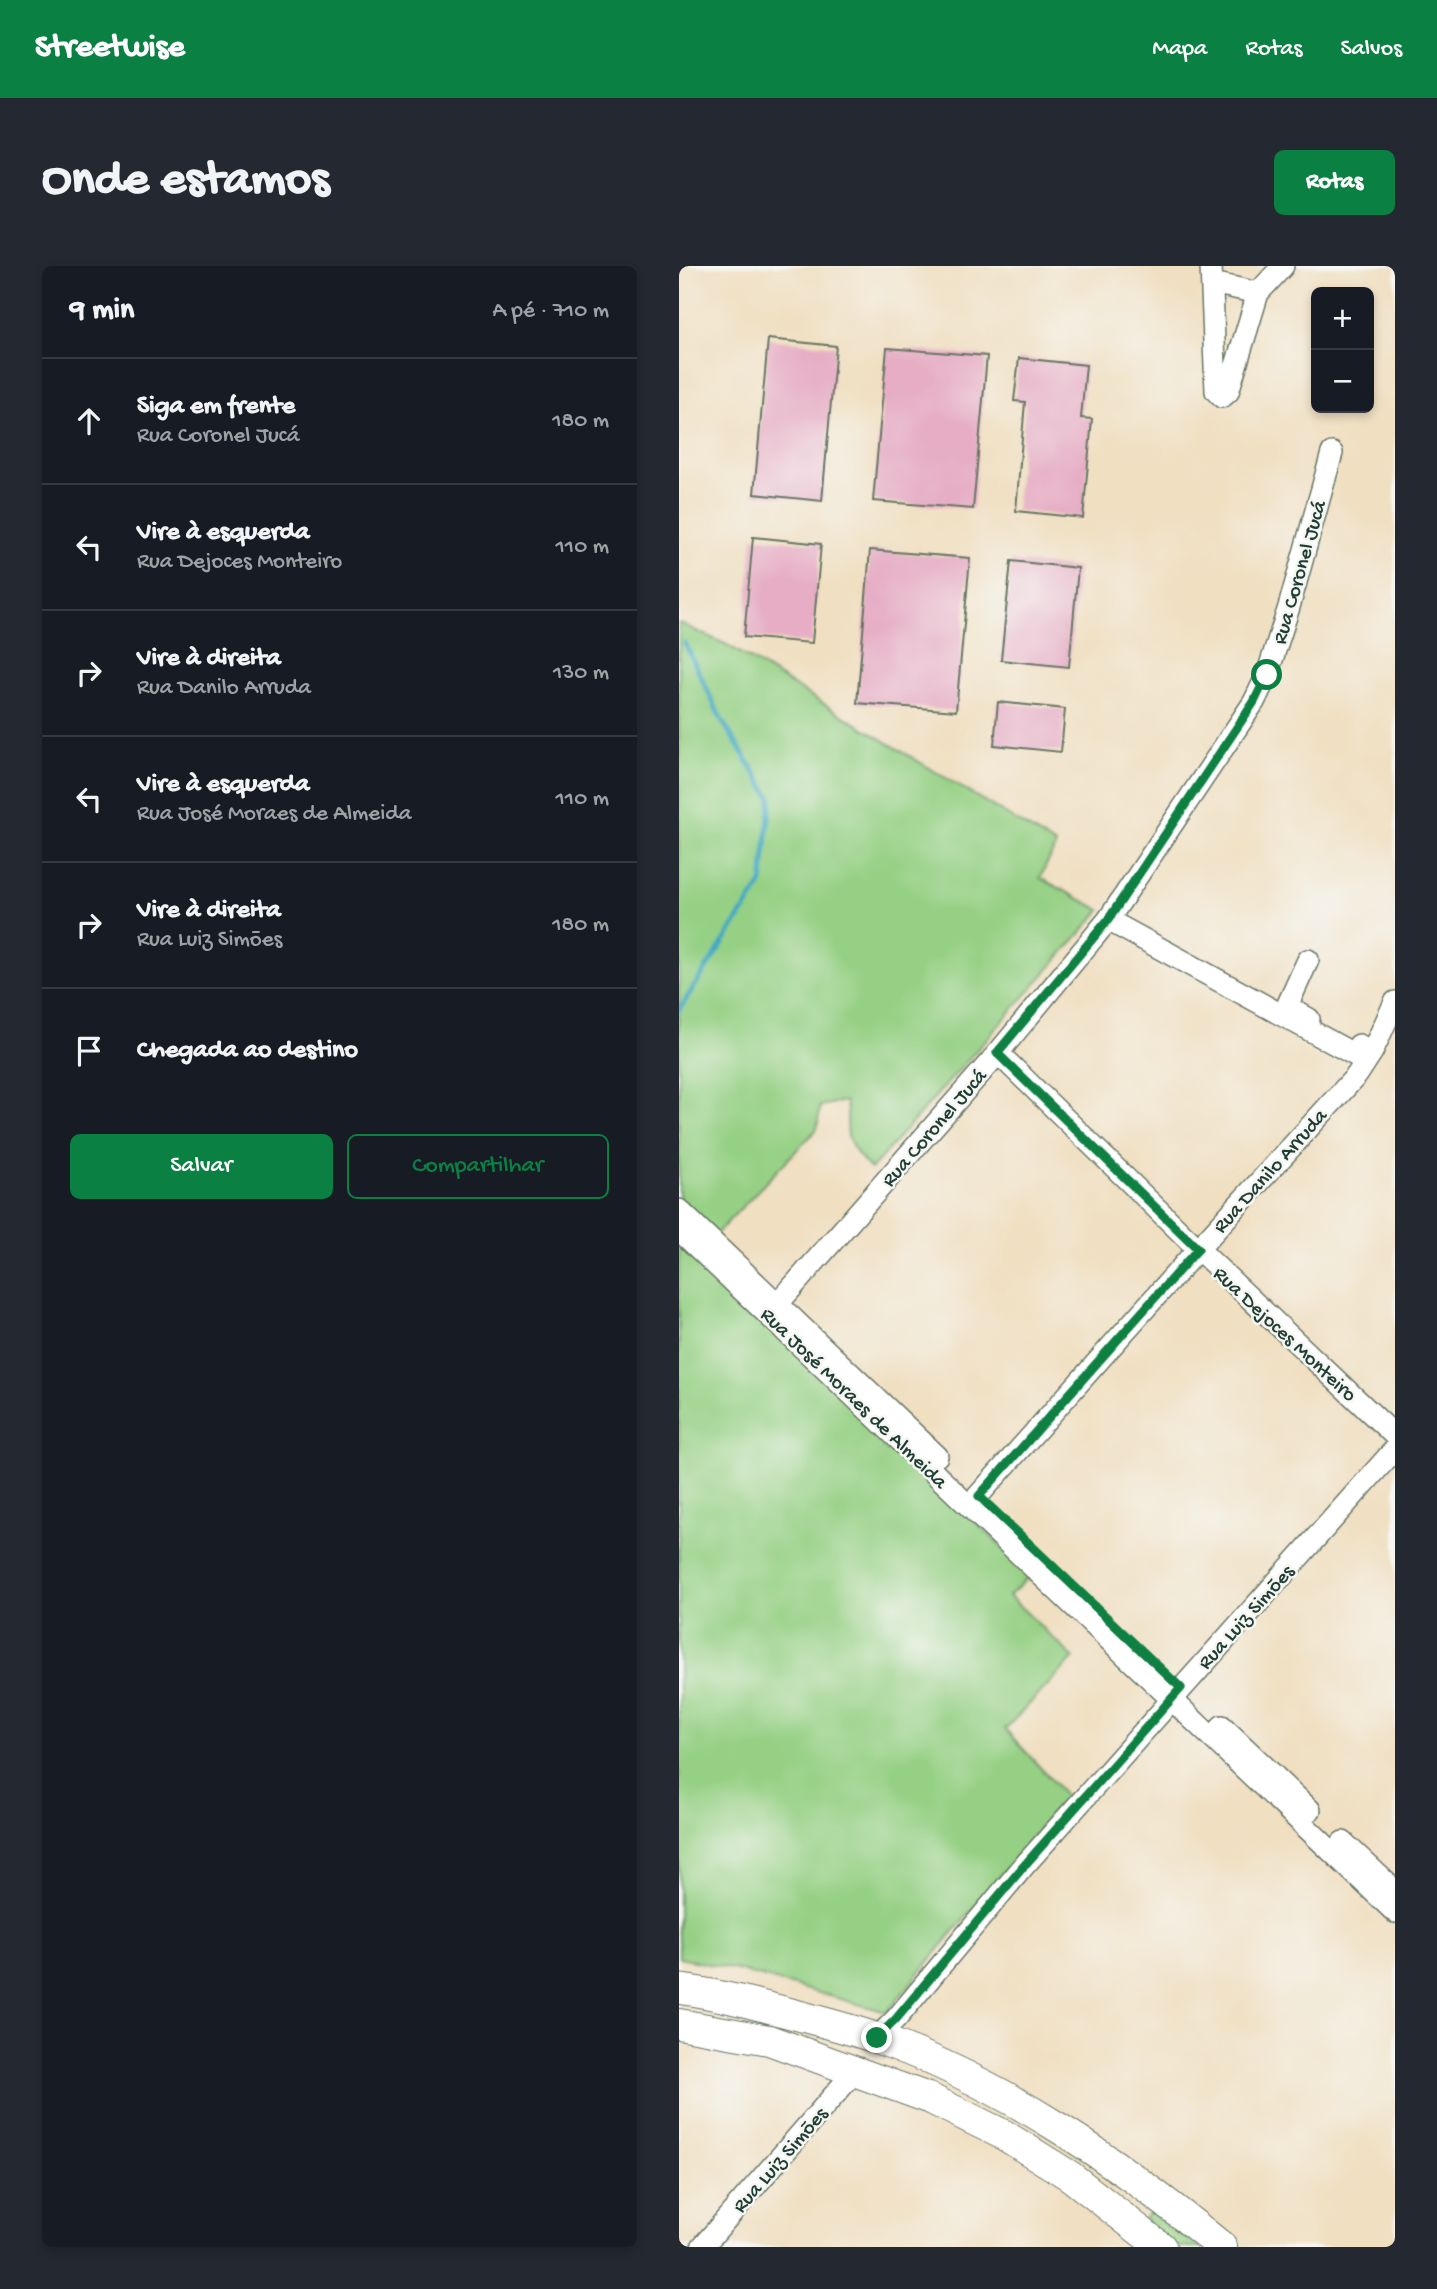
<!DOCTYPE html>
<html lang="pt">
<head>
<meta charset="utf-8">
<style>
	:root { --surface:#171b24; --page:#242831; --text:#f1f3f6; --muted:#9ea1a6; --line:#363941; --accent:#0b8043 }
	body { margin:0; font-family:"Gochi Hand",sans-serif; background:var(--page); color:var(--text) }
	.controls { position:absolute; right:21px; top:21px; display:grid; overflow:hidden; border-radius:10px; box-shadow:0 4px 10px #0003 }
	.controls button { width:63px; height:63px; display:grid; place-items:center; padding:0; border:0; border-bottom:2px solid var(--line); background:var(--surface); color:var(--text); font:35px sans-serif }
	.stop { position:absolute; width:21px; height:21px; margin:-16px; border:5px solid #0b8043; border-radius:50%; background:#fff }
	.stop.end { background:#0b8043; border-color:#fff; box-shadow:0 2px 7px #0008 }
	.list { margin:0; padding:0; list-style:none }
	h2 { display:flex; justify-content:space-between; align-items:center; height:91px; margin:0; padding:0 28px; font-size:30px }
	h2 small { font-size:23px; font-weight:400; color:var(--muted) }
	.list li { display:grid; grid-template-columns:46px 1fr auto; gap:21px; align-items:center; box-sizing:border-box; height:126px; padding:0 28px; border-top:2px solid var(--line) }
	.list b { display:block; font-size:26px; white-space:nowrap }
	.list p { margin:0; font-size:23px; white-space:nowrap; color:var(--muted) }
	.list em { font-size:23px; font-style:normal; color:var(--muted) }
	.actions { display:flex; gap:14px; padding:21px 28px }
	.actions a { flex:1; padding:16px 0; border:2px solid var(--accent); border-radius:10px; text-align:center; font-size:24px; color:var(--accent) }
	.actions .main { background:var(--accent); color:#fff }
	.icon { flex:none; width:38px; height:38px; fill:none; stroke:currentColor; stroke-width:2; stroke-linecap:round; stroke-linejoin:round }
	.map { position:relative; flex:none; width:716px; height:1981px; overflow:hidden; border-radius:10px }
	header { display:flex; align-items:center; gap:42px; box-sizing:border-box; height:98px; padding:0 35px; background:var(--accent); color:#fff }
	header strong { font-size:33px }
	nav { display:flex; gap:38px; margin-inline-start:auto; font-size:24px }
	.intro { display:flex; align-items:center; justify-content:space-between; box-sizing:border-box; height:168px; padding:0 42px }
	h1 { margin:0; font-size:49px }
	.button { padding:18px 32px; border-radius:10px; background:var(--accent); color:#fff; font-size:24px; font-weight:700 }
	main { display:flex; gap:42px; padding:0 42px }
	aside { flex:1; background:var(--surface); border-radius:10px; box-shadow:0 4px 10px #0003 }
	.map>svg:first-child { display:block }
</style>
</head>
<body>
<header>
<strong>Streetwise</strong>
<nav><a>Mapa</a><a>Rotas</a><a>Salvos</a></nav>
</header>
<div class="intro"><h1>Onde estamos</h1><a class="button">Rotas</a></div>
<main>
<aside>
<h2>9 min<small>A pé · 710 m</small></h2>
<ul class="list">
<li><svg class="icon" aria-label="ahead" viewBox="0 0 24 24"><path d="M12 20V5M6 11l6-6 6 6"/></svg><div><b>Siga em frente</b><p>Rua Coronel Jucá</p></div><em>180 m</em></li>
<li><svg class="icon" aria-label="left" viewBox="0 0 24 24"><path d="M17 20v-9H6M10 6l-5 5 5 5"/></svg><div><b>Vire à esquerda</b><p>Rua Dejoces Monteiro</p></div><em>110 m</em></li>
<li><svg class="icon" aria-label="right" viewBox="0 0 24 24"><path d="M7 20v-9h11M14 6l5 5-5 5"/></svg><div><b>Vire à direita</b><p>Rua Danilo Arruda</p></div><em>130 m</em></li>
<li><svg class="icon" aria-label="left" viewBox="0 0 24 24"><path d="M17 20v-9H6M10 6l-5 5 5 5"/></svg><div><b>Vire à esquerda</b><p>Rua José Moraes de Almeida</p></div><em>110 m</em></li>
<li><svg class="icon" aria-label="right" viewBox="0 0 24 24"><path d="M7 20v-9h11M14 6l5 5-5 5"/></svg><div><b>Vire à direita</b><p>Rua Luiz Simões</p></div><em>180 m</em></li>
<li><svg class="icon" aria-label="arrive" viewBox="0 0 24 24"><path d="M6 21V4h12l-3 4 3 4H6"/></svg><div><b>Chegada ao destino</b></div></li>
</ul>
<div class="actions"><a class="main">Salvar</a><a>Compartilhar</a></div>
</aside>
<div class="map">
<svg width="716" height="1981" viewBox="0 0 716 1981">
	<rect width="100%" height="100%" fill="#f6f6f2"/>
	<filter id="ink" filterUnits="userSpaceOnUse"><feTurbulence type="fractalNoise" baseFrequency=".0143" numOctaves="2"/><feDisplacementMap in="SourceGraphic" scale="14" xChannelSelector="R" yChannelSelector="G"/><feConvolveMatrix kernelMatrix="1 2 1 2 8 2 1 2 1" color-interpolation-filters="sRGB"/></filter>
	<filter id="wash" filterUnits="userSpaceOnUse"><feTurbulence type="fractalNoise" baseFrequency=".00686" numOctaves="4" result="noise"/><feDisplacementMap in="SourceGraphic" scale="28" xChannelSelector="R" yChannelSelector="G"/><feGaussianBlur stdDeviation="1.57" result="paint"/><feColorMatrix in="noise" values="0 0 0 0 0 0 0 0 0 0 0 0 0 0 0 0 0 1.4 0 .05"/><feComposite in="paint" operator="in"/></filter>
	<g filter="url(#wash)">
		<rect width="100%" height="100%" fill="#f0dfc1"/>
		<!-- green -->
		<path fill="#95d084" stroke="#5a865c" stroke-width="2" d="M0,357L48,379L377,579L361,612L422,644L192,903C182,893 173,884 169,869C167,858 170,849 166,835L141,840L138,863L37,968L0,931Z
			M0,970L352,1309L330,1330L395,1392L326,1463L387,1530L208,1746L58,1704L0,1692Z
			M481,1931L543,1981H482L459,1962Z"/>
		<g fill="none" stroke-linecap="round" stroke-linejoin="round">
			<!-- stream -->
			<path stroke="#41a9c1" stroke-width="5" d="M0,744L83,617L92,532L42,453L6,377"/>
		</g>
		<g id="blocks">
			<!-- building -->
			<path fill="#e6adc5" d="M89,73L157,80L143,235L75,228Z
				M208,82L308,90L294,243L194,235Z
				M340,92L407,99L402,152L413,153L404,252L337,245L346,136L335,135Z
				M74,271L142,278L133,377L65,371Z
				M191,284L291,292L277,445L178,437Z
				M332,295L399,302L390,401L322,394Z
				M319,436L386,443L382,486L315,479Z"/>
		</g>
	</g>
	<g filter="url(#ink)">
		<use href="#blocks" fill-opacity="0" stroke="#687665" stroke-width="2"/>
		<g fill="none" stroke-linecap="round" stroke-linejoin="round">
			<!-- minor casing -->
			<g stroke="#687665" stroke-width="24">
				<path id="minor" d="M532,0L537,125L543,131L549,126L579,27L604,0
					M533,17L579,27
					M429,654L687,795
					M629,694L609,738L612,743L630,753
					M680,779L693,786L716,736
					M319,787L519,983L716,1170
					M0,944L258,1190
					M0,964L716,1646
					M89,1049L319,787L429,654L575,436L588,409L610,341L653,187
					M290,1240L519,983L678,809L693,786
					M543,1460L631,1544
					M664,1576L716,1625
					M198,1772L217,1753L344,1601L716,1183
					M23,1981L177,1804"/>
			</g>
			<!-- highway casing -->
			<g stroke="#687665" stroke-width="32">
				<path id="highway" d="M0,1723C38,1728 76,1738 114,1748C143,1756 172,1763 200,1773C328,1819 439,1896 543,1981
					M0,1758L90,1774L252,1833L325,1869L391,1910L482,1981"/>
			</g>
			<!-- minor -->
			<use href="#minor" stroke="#fff" stroke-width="21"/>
			<!-- highway -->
			<use href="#highway" stroke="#fff" stroke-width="30"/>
		</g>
	</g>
	<g fill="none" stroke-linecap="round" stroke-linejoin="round" filter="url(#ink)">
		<!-- route -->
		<path stroke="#0b8043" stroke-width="9" d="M198,1772L217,1753L344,1601L502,1422L300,1230L519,983L318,787L429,654L575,436L588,409"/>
	</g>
	<g text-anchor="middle" stroke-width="5" stroke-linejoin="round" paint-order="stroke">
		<!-- street labels -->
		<g font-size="21" fill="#1f3d34" stroke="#f6f6f2">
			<text transform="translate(619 306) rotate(-74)" y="7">Rua Coronel Jucá</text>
			<text transform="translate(254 861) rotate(-49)" y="7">Rua Coronel Jucá</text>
			<text transform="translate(590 904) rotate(-48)" y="7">Rua Danilo Arruda</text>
			<text transform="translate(607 1067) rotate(43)" y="7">Rua Dejoces Monteiro</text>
			<text transform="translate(176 1131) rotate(44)" y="7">Rua José Moraes de Almeida</text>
			<text transform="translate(566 1350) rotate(-48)" y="7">Rua Luiz Simões</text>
			<text transform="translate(100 1893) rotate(-49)" y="7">Rua Luiz Simões</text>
		</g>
	</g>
</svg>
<div class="controls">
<button>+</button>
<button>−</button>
</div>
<div class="stop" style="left:588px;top:409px"></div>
<div class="stop end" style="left:198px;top:1772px"></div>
</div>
</main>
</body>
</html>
